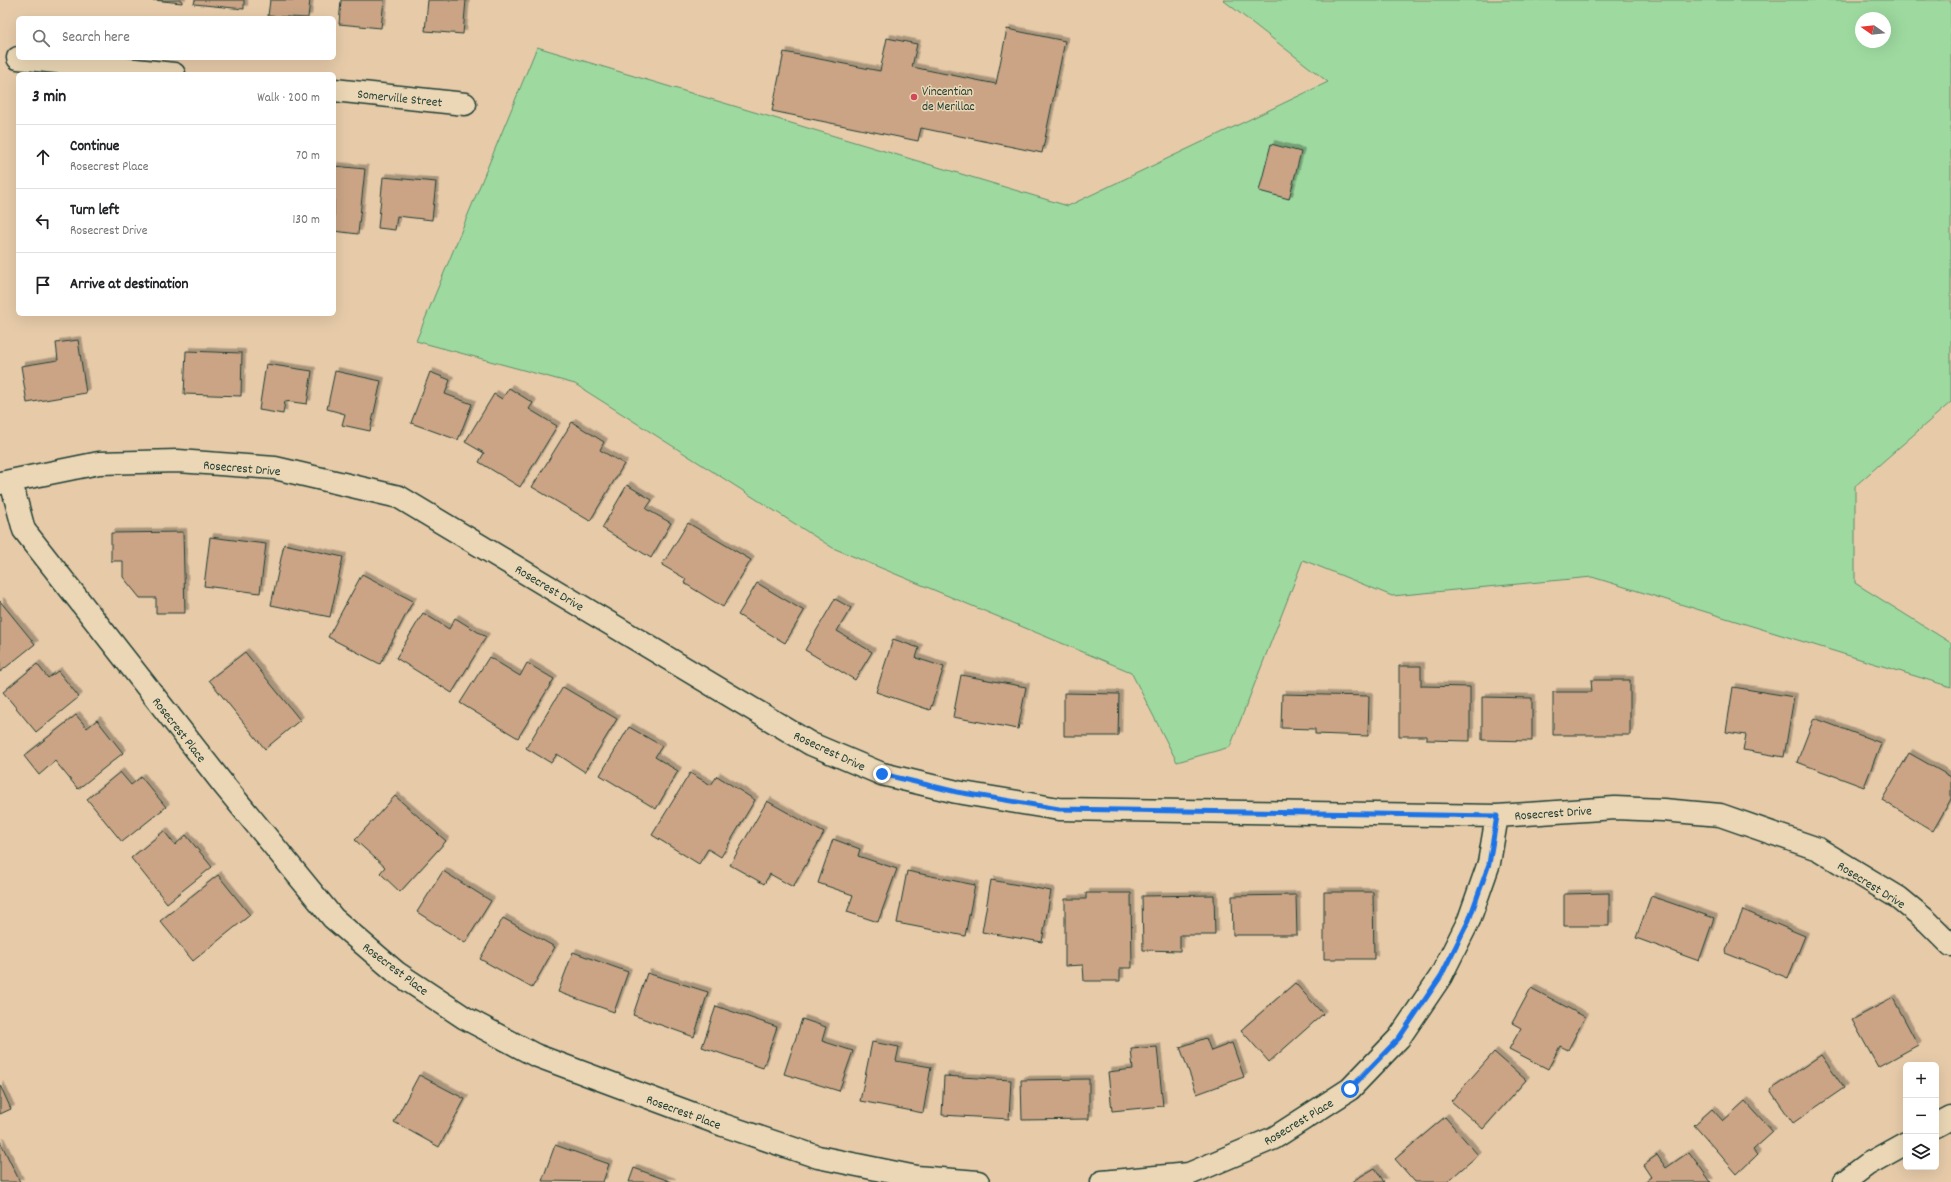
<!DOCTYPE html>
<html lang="en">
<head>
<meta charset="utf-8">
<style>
	:root { --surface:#fff; --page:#f6f6f6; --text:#202124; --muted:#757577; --line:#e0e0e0 }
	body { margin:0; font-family:Dekko,sans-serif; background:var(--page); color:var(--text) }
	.controls { position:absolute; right:12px; bottom:12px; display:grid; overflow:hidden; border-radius:6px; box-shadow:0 4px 16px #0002 }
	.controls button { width:36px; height:36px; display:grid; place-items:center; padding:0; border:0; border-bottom:1px solid var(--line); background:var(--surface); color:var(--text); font:20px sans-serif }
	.compass { position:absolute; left:1855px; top:12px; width:36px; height:36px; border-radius:50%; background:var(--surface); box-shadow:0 4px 16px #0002; rotate:284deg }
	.stop { position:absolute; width:12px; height:12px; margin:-9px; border:3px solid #1a73e8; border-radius:50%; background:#fff }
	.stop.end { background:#1a73e8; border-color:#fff; box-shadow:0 1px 4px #0008 }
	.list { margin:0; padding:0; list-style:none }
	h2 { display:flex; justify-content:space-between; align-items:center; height:52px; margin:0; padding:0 16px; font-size:17px }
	h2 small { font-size:13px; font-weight:400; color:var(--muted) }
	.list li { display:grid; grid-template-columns:26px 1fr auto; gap:12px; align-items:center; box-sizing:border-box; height:64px; padding:0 16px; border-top:1px solid var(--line) }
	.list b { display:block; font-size:15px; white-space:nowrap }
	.list p { margin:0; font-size:13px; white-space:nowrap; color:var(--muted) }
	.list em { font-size:13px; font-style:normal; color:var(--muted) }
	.icon { flex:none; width:22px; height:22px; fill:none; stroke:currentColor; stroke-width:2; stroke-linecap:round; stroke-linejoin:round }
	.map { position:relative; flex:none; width:1951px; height:1182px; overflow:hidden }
	.search { position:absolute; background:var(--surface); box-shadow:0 4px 16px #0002; left:16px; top:16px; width:320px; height:44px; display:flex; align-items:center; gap:10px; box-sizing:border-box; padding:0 14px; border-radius:6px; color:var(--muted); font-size:15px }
	.panel { position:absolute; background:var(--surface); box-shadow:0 4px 16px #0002; left:16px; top:72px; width:320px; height:244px; border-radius:6px }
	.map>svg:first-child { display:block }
</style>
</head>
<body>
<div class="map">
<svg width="1951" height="1182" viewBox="0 0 1951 1182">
	<defs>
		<filter id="shadow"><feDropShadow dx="3.5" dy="-3.5" stdDeviation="0" flood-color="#0004"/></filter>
	</defs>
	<rect width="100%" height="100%" fill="#e7cba9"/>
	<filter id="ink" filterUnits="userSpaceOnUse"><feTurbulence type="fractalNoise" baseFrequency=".025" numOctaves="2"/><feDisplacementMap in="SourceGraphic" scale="8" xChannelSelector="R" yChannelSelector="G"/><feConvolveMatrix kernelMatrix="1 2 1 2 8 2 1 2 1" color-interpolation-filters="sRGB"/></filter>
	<g filter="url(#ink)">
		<!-- green -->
		<path fill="#9edaa0" stroke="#5e8c6a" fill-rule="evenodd" d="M1223,0H1951V402L1855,486V583L1951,643V687L1592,577L1392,596L1303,560L1230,747L1177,762L1131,672L833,548L575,384L416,341L537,47L1068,206L1328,82ZM1861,18H1885V42H1861Z"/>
		<!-- building -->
		<path fill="#caa485" stroke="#1f3d34" filter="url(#shadow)" d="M153,0H182V3Z
			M195,0H244V9L194,4Z
			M270,0H310L308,18L268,16Z
			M341,0H384L381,28L339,24Z
			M428,0H466L463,34L425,31Z
			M1007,29L1065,41L1042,153L921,128L918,141L772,111L784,52L880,71L887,38L917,44L912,67L996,84Z
			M1271,144L1301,152L1289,199L1259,191Z
			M334,166L365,169L358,234L334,231Z
			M383,177L436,182L432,220L397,216L395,230L378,228Z
			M78,340L86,393L27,403L21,366L58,360L56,343Z
			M186,351L242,353L241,396L184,394Z
			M266,364L312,371L307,404L285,401L283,414L259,410Z
			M335,371L381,381L370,431L342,425L345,414L327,409Z
			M430,372L450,380L445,394L472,404L458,440L411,423Z
			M509,388L533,403L529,409L557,426L520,487L479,462L484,453L465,442L494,394L502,399Z
			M572,422L604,442L600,450L624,464L590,521L532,487Z
			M627,485L652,500L646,509L671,523L651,558L602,528Z
			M688,523L751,560L723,607L684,583L686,579L662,565Z
			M183,532L185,613H156V598H140L123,577V561H111V533Z
			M210,537L266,544L260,593L204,586Z
			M284,544L343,557L330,617L271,605Z
			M362,574L413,601L380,664L328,637Z
			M757,583L804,611L785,643L738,615Z
			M835,599L851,608L837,631L872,652L855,680L805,650Z
			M0,601L35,644L0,672Z
			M423,613L449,629L455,618L486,637L452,693L396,658Z
			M893,639L919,648L916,658L944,667L930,710L876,692Z
			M245,652L300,720L265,749L209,680Z
			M489,657L520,676L527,663L554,679L518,738L460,703Z
			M37,664L48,678L58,671L79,697L36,732L3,692Z
			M1399,666H1421V686L1470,687V741L1427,740V736H1399Z
			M961,675L1026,687L1018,729L953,717Z
			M1591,680H1630V735H1553V692H1592Z
			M563,687L617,719L585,772L557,754L551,763L526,748Z
			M1733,687L1794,697L1784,757L1743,750L1746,735L1726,732Z
			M1064,693L1119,694L1118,736H1064Z
			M1282,694L1369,696L1368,736L1315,734V729L1281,728Z
			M1482,697L1532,698V741L1482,740Z
			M76,715L87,728L97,720L123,753L78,789L55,761L39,775L24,756Z
			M1814,718L1881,743L1864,787L1797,762Z
			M629,727L662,746L655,757L678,771L656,809L600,775Z
			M1909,753L1951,777V799L1933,831L1882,800Z
			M120,772L131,785L141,777L166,807L122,842L87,799Z
			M690,773L711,785L717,776L755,800L721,857L708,849L699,864L652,835Z
			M395,796L446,841L400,892L380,873L385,867L355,840Z
			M767,801L824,833L793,887L770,874L764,884L730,865Z
			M164,831L175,845L186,835L212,867L167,903L131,858Z
			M833,839L860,849L858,856L897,869L878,922L847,912L853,895L818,883Z
			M443,871L491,901L465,943L417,912Z
			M907,871L975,885L965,936L897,923Z
			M218,875L250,915L193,961L160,921Z
			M991,880L1051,891L1042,942L982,932Z
			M1324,892H1373L1374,959H1324Z
			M1086,893H1131L1132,968H1120V981H1084L1083,965L1065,966V899H1086Z
			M1609,893V926H1564V894Z
			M1214,895L1215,935H1180V951L1143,950L1142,896Z
			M1296,895L1297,935H1233L1232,896Z
			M1651,896L1714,918L1699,961L1636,938Z
			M1743,910L1805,936L1788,978L1725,953Z
			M503,918L555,947L532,988L480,959Z
			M573,952L628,972L614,1012L558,992Z
			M647,973L708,992L694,1037L633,1015Z
			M1295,983L1323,1014L1269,1062L1241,1030Z
			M1531,988L1585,1017L1568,1050L1560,1046L1548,1069L1509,1049L1521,1028L1512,1023Z
			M1893,998L1918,1045L1878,1067L1852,1020Z
			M716,1006L777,1027L763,1068L702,1047Z
			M802,1019L826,1027L822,1041L853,1051L839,1091L784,1074Z
			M1206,1038L1211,1051L1232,1043L1244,1077L1197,1094L1180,1047Z
			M872,1042L899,1047L896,1061L931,1067L923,1113L860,1101Z
			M1157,1047L1163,1106L1112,1111L1108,1072L1133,1069L1131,1049Z
			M1494,1052L1526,1080L1483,1129L1451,1101Z
			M1821,1055L1844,1088L1793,1123L1770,1090Z
			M419,1075L465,1099L439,1147L394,1122Z
			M944,1076L1011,1080L1009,1119L942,1115Z
			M1089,1079V1119L1022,1120L1021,1080Z
			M0,1085L11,1109L0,1114Z
			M1745,1101L1773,1132L1753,1150L1757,1155L1737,1174L1694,1125L1712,1109L1723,1121Z
			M1445,1117L1478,1155L1447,1182H1415L1395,1159Z
			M0,1141L20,1182H0Z
			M555,1145L609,1164L603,1182L542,1181Z
			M1689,1152L1711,1182H1644L1651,1177L1643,1165L1657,1155L1666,1168Z
			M634,1168L672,1182H629Z
			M1375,1168L1384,1182H1351Z"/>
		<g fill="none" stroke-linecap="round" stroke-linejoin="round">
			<!-- street casing -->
			<g stroke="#1f3d34" stroke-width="25">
				<path id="street" d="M18,58L174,74
					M334,90L465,104
					M11,482L24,530L223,784L333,918L397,973L465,1018L535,1055L723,1125L818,1157L916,1177L978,1182
					M0,483L99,463L178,461L275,468L399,497L811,744L882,774L957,792L1059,809L1497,816L1615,808L1663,810L1720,815L1818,849L1899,898L1927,921L1951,945
					M1936,1126L1951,1118
					M1102,1182L1189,1174L1274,1138L1350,1089L1399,1038L1441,976L1469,920L1489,863L1497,816
					M1844,1182L1868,1164L1906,1143"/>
			</g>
			<!-- street -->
			<use href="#street" stroke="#ebd7b5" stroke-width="22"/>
		</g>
	</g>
	<g fill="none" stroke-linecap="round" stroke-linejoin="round" filter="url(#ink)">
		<!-- route -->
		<path stroke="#1a73e8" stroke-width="5" d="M882,774L957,792L1059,809L1497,816L1489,864L1469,920L1441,976L1399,1038L1350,1089"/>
	</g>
	<!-- markers -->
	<circle fill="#d1495b" stroke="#ebd7b5" stroke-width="1.5" cx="914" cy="97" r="4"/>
	<g text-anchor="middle" stroke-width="3" stroke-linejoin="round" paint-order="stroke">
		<!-- poi labels -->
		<g font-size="13" fill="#1f3d34" stroke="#ebd7b5" text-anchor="start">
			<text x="922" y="95">Vincentian<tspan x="922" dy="15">de Merillac</tspan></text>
		</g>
		<!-- street labels -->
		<g font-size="13" fill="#1f3d34" stroke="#ebd7b5">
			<text transform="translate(400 97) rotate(6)" y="5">Somerville Street</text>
			<text transform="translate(242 467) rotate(5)" y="5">Rosecrest Drive</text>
			<text transform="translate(550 587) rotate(31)" y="5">Rosecrest Drive</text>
			<text transform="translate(180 729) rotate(52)" y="5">Rosecrest Place</text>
			<text transform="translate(830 750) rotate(25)" y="5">Rosecrest Drive</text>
			<text transform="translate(1553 812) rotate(-4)" y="5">Rosecrest Drive</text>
			<text transform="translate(1872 884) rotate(32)" y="5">Rosecrest Drive</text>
			<text transform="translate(396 968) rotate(37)" y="5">Rosecrest Place</text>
			<text transform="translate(684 1111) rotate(20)" y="5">Rosecrest Place</text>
			<text transform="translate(1298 1121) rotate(-31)" y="5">Rosecrest Place</text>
		</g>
	</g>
</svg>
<div class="controls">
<button>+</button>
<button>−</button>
<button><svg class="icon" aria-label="layers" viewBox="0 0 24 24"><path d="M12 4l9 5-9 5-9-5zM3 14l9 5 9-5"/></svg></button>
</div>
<svg class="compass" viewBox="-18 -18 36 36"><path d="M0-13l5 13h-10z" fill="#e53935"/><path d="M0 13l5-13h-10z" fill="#757577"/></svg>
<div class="stop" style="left:1350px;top:1089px"></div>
<div class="stop end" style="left:882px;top:774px"></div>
<div class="search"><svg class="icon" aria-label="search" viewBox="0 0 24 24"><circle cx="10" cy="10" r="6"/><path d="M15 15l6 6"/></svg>Search here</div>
<section class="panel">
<h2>3 min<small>Walk · 200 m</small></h2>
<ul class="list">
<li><svg class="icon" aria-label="ahead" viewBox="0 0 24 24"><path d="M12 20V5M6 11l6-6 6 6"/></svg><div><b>Continue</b><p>Rosecrest Place</p></div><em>70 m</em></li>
<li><svg class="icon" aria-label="left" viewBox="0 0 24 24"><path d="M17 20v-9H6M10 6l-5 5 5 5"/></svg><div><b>Turn left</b><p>Rosecrest Drive</p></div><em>130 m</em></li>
<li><svg class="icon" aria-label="arrive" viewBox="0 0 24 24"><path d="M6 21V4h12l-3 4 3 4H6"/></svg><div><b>Arrive at destination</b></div></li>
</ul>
</section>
</div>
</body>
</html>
